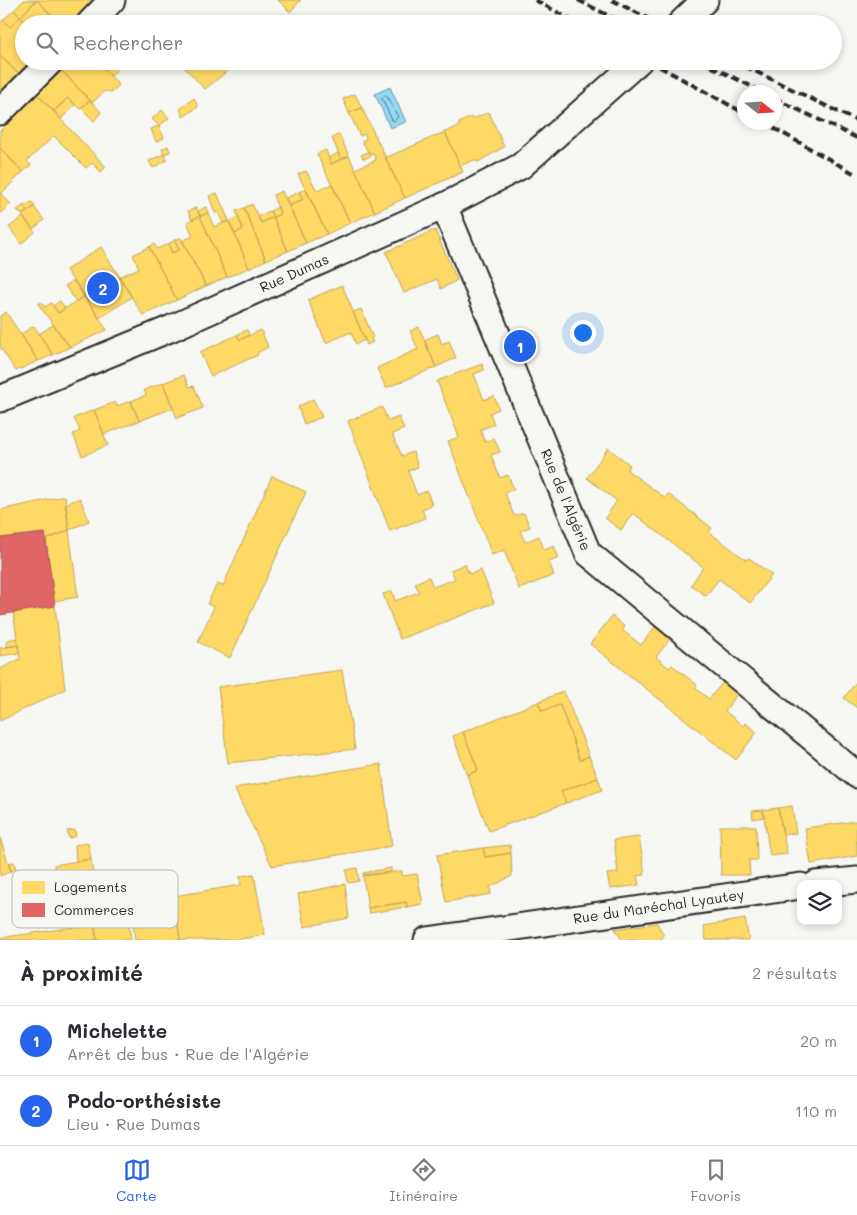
<!DOCTYPE html>
<html lang="fr">
<head>
<meta charset="utf-8">
<style>
	:root { --surface:#fff; --page:#f2f2f3; --text:#2b2b33; --muted:#7c7c81; --line:#e1e1e2; --accent:#2563eb }
	body { margin:0; font-family:Mali,sans-serif; background:var(--page); color:var(--text) }
	.controls { position:absolute; right:15px; bottom:15px; display:grid; overflow:hidden; border-radius:10px; box-shadow:0 2px 8px #0003 }
	.controls button { width:45px; height:45px; display:grid; place-items:center; padding:0; border:0; border-bottom:1px solid var(--line); background:var(--surface); color:var(--text); font:25px sans-serif }
	.compass { position:absolute; left:737px; top:85px; width:45px; height:45px; border-radius:50%; background:var(--surface); box-shadow:0 2px 8px #0003; rotate:107deg }
	.you { position:absolute; left:582px; top:332px; width:18px; height:18px; margin:-12px; border:4px solid #fff; border-radius:50%; background:#1a73e8; box-shadow:0 0 0 8px #1a73e833 }
	.badge { display:grid; place-items:center; width:32px; height:32px; border-radius:50%; background:var(--accent); color:#fff; font-size:16px; font-weight:700 }
	.pin { position:absolute; translate:-50% -50%; border:2px solid #fff; box-shadow:0 1px 5px #0006 }
	.list { margin:0; padding:0; list-style:none }
	h2 { display:flex; justify-content:space-between; align-items:center; height:65px; margin:0; padding:0 20px; font-size:21px }
	h2 small { font-size:16px; font-weight:400; color:var(--muted) }
	.list li { display:grid; grid-template-columns:32px 1fr auto; gap:15px; align-items:center; box-sizing:border-box; height:70px; padding:0 20px; border-top:1px solid var(--line) }
	.list b { display:block; font-size:19px; white-space:nowrap }
	.list p { margin:0; font-size:16px; white-space:nowrap; color:var(--muted) }
	.list em { font-size:16px; font-style:normal; color:var(--muted) }
	.icon { flex:none; width:28px; height:28px; fill:none; stroke:currentColor; stroke-width:2; stroke-linecap:round; stroke-linejoin:round }
	.map { position:relative; flex:none; width:857px; height:940px; overflow:hidden }
	.search { position:absolute; background:var(--surface); box-shadow:0 2px 8px #0003; left:15px; right:15px; top:15px; height:55px; display:flex; align-items:center; gap:12px; box-sizing:border-box; padding:0 18px; border-radius:28px; color:var(--muted); font-size:19px }
	.sheet { height:205px; background:var(--surface) }
	nav { display:flex; justify-content:space-around; align-items:center; box-sizing:border-box; height:70px; border-top:1px solid var(--line); background:var(--surface); font-size:14px; color:var(--muted) }
	nav a { display:grid; justify-items:center; gap:2px }
	nav .on { color:var(--accent) }
	.map>svg:first-child { display:block }
</style>
</head>
<body>
<div class="map">
<svg width="857" height="940" viewBox="0 0 857 940">
	<rect width="100%" height="100%" fill="#f6f6f2"/>
	<filter id="ink" filterUnits="userSpaceOnUse"><feTurbulence type="fractalNoise" baseFrequency=".02" numOctaves="2"/><feDisplacementMap in="SourceGraphic" scale="10" xChannelSelector="R" yChannelSelector="G"/><feConvolveMatrix kernelMatrix="1 2 1 2 8 2 1 2 1" color-interpolation-filters="sRGB"/></filter>
	<g filter="url(#ink)">
		<!-- water -->
		<path fill="#93d9f5" stroke="#6993a4" d="M390,87L406,122L390,128L375,94Z"/>
		<!-- homes -->
		<path fill="#ffd966" stroke="#bfa554" d="M24,0H36L20,17L14,10Z
			M37,0H92L68,24H60Z
			M37,0L40,3L60,24H27L20,17Z
			M278,0H301L290,12Z
			M14,10L20,17L10,27L3,20Z
			M20,17L27,24H24V61H30L18,73L0,56V23L3,20L10,27Z
			M0,56L18,73L0,91Z
			M72,61H96L119,85L112,92L105,91L92,103L62,71Z
			M96,61H126L111,76Z
			M178,61H240L205,89Z
			M62,71L90,100L80,109L68,98L54,111L37,94Z
			M37,94L106,167L101,172L92,163L86,168L54,136L27,161L31,165L23,172L0,148V131Z
			M355,94L362,108L349,113L343,99Z
			M68,98L75,105L61,119L54,111Z
			M194,98L198,107L183,117L180,109Z
			M90,100L101,112L94,121L81,108Z
			M362,108L405,198L375,212L355,169L376,160L374,154L368,152L362,141L366,139L365,134L360,136L349,113Z
			M162,110L169,118L159,126L152,119Z
			M489,112L504,147L478,162L474,160L460,166L445,132L459,126V123L471,117L473,119Z
			M159,126L164,138L156,142L151,129Z
			M445,132L463,172L405,198L385,158Z
			M339,134L349,156L341,159L332,138Z
			M168,146L170,152L164,154L162,149Z
			M0,148L23,172L1,194L0,193Z
			M326,150L331,164L349,156L375,212L350,223L317,154Z
			M368,152L374,154L364,159L361,155Z
			M338,153L341,159L331,164L329,158Z
			M164,154L167,160L153,168L149,161Z
			M306,171L317,191L332,184L350,223L327,234L298,174Z
			M306,189L327,234L306,243L289,206L303,199L299,192Z
			M282,191L306,243L288,251L273,217L280,214L273,195Z
			M299,192L303,199L289,206L286,198Z
			M0,193L11,204L0,214Z
			M217,193L229,221L223,223L218,212L215,213L209,196Z
			M32,202L35,206L28,211L23,206Z
			M252,204L261,223L273,217L288,251L266,260L244,208Z
			M23,206L28,211L22,215L17,210Z
			M34,207L44,220L33,229L22,215Z
			M206,207L208,213L200,216L198,211Z
			M278,207L280,214L273,217L270,211Z
			M196,208L200,216L192,220L188,211Z
			M244,208L266,260L249,268L235,234L243,229L236,211Z
			M270,211L273,217L261,223L258,216Z
			M208,213L214,227L229,221L249,268L227,277L200,216Z
			M200,216L227,277L206,286L182,241L193,236L187,222Z
			M23,217L35,232L21,244L9,227Z
			M238,217L243,229L235,234L229,222Z
			M435,230L457,280L441,289L437,279L404,293L386,252Z
			M181,238L206,286L177,300L149,247L154,244L157,249L168,244L172,253L179,250L175,240Z
			M175,240L179,250L172,253L168,244Z
			M101,247L132,297L99,318L66,270Z
			M149,247L177,300L143,315L119,277L139,268L133,255Z
			M74,280L85,296L76,301L65,286Z
			M342,285L365,340L356,344L351,332L326,343L308,300Z
			M85,296L107,330L70,347L38,304L41,302L45,307L51,303L58,313Z
			M60,301L65,308L58,313L53,306Z
			M361,309L373,337L371,338L373,342L367,345L353,312Z
			M6,312L38,361L16,371L0,347V316Z
			M53,325L70,347L53,355L39,334Z
			M34,326L53,355L38,361L21,334Z
			M419,327L436,367L386,388L377,368L418,349L410,331Z
			M247,330L249,335L240,340L237,335Z
			M261,330L268,347L257,353L258,355L211,376L200,352L237,335L240,340Z
			M438,334L442,344L449,341L456,358L436,367L424,340Z
			M482,364L484,370L474,374L484,400L494,396L499,409L490,413L494,424L480,430L485,442L494,438L500,452L491,455L500,478L508,475L514,489L505,493L514,516L524,513L530,527L520,531L525,542L539,536L544,550L554,546L559,558L549,562L554,575L519,589L504,550L492,555L448,441L459,437L437,381Z
			M184,375L189,387L194,386L203,408L177,418L163,383Z
			M163,383L173,408L139,421L131,401L146,395L144,390Z
			M313,399L322,417L304,424L298,407Z
			M131,401L139,421L104,434L94,410L115,402L117,406Z
			M382,407L388,421L399,417L404,429L392,434L402,456L413,452L418,467L408,471L417,495L427,491L432,505L422,509L425,518L390,531L348,421Z
			M94,410L108,445L82,456L73,434L80,431L74,418Z
			M608,448L630,465L627,470L665,498L668,494L712,528L709,532L746,560L749,558L772,575L750,603L719,579L706,596L691,585L703,567L633,513L621,530L605,518L617,501L587,478Z
			M272,476L306,492L230,658L198,642L214,607L207,604L217,584L223,586Z
			M65,496L69,530L46,540L45,533L0,538V510Z
			M80,498L89,521L69,530L65,504Z
			M69,530L78,597L54,601L46,540Z
			M465,564L469,574L481,570L494,603L400,639L383,594L392,591L395,601L419,592L415,583L429,577L433,587L455,579L451,570Z
			M55,606L65,689L0,721V669L20,659L13,611Z
			M612,616L625,627L622,630L641,645L655,627L670,639L656,657L669,668L672,665L697,685L695,688L709,699L724,681L738,693L725,711L743,726L745,723L757,732L736,760L590,644Z
			M17,638L18,645L7,647V640Z
			M18,645L19,653L0,656V648Z
			M342,670L355,749L228,763L218,687Z
			M857,681V708L844,698Z
			M564,691L589,756L580,760L560,705L542,711L538,702Z
			M538,702L542,711L560,705L580,760L589,756L598,778L561,791L566,803L489,831L467,775L478,770L463,732Z
			M463,732L478,770L467,775L453,736Z
			M381,764L392,846L272,866L234,788Z
			M598,778L602,790L566,803L561,791Z
			M792,806L796,833L783,834L778,808Z
			M778,808L787,854L770,856L763,810Z
			M763,810L764,817L753,819L752,811Z
			M856,821L857,856L811,864L805,828Z
			M720,826H756L757,860H749L750,875H721Z
			M75,830L76,836L69,838L67,831Z
			M639,837L645,875L637,876L639,885L610,889L607,874L618,873L614,840Z
			M0,838L11,871L0,876Z
			M88,843L91,859L76,861L75,845Z
			M510,845L511,853L485,857L483,848Z
			M483,848L485,857L511,853L512,876L490,887L491,894L446,902L437,855Z
			M91,859L94,881L57,887L54,865Z
			M14,862L16,869L11,871L8,863Z
			M357,868L359,881L348,883L346,870Z
			M391,868V872L363,875V873Z
			M402,871V876L417,874L423,904L407,907L406,902L368,908L363,876Z
			M254,874L265,935L234,940H180L174,896L241,885L240,876Z
			M94,881L100,923L70,928V920L34,926L30,897L65,892L64,885Z
			M345,884L349,918L304,927L298,894Z
			M125,900L131,940H97L94,924L100,923L98,904Z
			M406,902L407,907L369,913L368,908Z
			M177,918L180,940H135L133,924Z
			M745,919L749,940H706L704,926Z
			M657,923L664,936L660,940H622L615,929Z
			M94,924L97,940H0V938Z"/>
		<!-- shops -->
		<path fill="#e06666" stroke="#aa5454" d="M45,533L55,606L0,615V538Z"/>
		<g fill="none" stroke-linecap="round" stroke-linejoin="round">
			<!-- shore -->
			<path stroke="#55717c" stroke-width="1" d="M386,95L398,117L394,121L392,120L382,99Z"/>
			<!-- street casing -->
			<g stroke="#2b2b2b" stroke-width="29">
				<g id="street">
					<path d="M89,24L112,0"/>
					<path d="M680,24L705,0"/>
					<path d="M0,112L51,61"/>
					<path id="s1" d="M444,206L588,553L857,775"/>
					<path id="s2" d="M0,399L172,328L444,206L521,166L639,61"/>
					<path d="M816,884L857,880"/>
					<path id="s3" d="M427,940L801,886"/>
				</g>
			</g>
			<!-- street -->
			<use href="#street" stroke="#f6f6f2" stroke-width="25"/>
			<!-- rail -->
			<path stroke="#2b2b2b" stroke-width="4" stroke-dasharray="8 4" stroke-linecap="butt" d="M535,0L579,24
				M578,0L625,24
				M612,0L659,24
				M649,61L744,113
				M700,61L763,92
				M734,61L857,121
				M774,98L857,138
				M763,122L857,175"/>
		</g>
	</g>
	<g text-anchor="middle" stroke-width="5" stroke-linejoin="round" paint-order="stroke">
		<!-- street labels -->
		<g font-size="14" fill="#2b2b2b" stroke="#f6f6f2">
			<text dy="5" stroke="none"><textPath href="#s2" startOffset="320">Rue Dumas</textPath></text>
			<text dy="5" stroke="none"><textPath href="#s1" startOffset="318">Rue de l'Algérie</textPath></text>
			<text dy="5" stroke="none"><textPath href="#s3" startOffset="234">Rue du Maréchal Lyautey</textPath></text>
		</g>
	</g>
	<!-- legend -->
	<rect x="12" y="870" width="166" height="58" rx="8" fill="#f6f6f2" stroke="#b9b9b6" stroke-width="1"/>
	<rect x="22" y="881" width="23" height="13" fill="#ffd966"/>
	<rect x="22" y="903" width="23" height="14" fill="#e06666"/>
	<g font-size="14" fill="#2b2b2b">
		<text x="54" y="892">Logements</text>
		<text x="54" y="915">Commerces</text>
	</g>
</svg>
<div class="controls">
<button><svg class="icon" aria-label="layers" viewBox="0 0 24 24"><path d="M12 4l9 5-9 5-9-5zM3 14l9 5 9-5"/></svg></button>
</div>
<svg class="compass" viewBox="-18 -18 36 36"><path d="M0-13l5 13h-10z" fill="#e53935"/><path d="M0 13l5-13h-10z" fill="#7c7c81"/></svg>
<div class="you"></div>
<div class="pin badge" style="left:520px;top:346px">1</div>
<div class="pin badge" style="left:103px;top:288px">2</div>
<div class="search"><svg class="icon" aria-label="search" viewBox="0 0 24 24"><circle cx="10" cy="10" r="6"/><path d="M15 15l6 6"/></svg>Rechercher</div>
</div>
<section class="sheet">
<h2>À proximité<small>2 résultats</small></h2>
<ul class="list">
<li><span class="badge">1</span><div><b>Michelette</b><p>Arrêt de bus · Rue de l'Algérie</p></div><em>20 m</em></li>
<li><span class="badge">2</span><div><b>Podo-orthésiste</b><p>Lieu · Rue Dumas</p></div><em>110 m</em></li>
</ul>
</section>
<nav>
<a class="on"><svg class="icon" aria-label="map" viewBox="0 0 24 24"><path d="M3 6l6-2 6 2 6-2v14l-6 2-6-2-6 2zM9 4v14M15 6v14"/></svg>Carte</a>
<a><svg class="icon" aria-label="directions" viewBox="0 0 24 24"><path d="M12 3l9 9-9 9-9-9zM9 14v-3h6M13 9l2 2-2 2"/></svg>Itinéraire</a>
<a><svg class="icon" aria-label="saved" viewBox="0 0 24 24"><path d="M7 4h10v16l-5-4-5 4z"/></svg>Favoris</a>
</nav>
</body>
</html>
